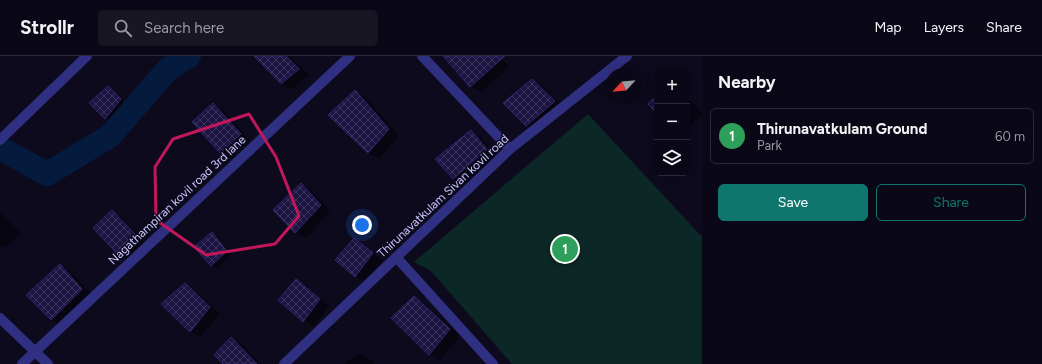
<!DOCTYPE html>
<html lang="en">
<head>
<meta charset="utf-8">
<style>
	:root { --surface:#0a0816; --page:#181623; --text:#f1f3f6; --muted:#999aa1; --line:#2a2935; --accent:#0f766e }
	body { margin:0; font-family:Figtree,sans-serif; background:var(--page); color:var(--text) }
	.controls { position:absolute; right:12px; top:12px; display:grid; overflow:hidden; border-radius:6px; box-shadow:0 2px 10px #0003 }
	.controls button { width:36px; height:36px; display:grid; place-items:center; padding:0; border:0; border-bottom:1px solid var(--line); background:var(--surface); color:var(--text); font:20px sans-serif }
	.compass { position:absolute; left:606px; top:12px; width:36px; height:36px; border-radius:50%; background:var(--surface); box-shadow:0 2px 10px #0003; rotate:244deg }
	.you { position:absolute; left:362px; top:169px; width:14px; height:14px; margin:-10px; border:3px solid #fff; border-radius:50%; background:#1a73e8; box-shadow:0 0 0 6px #1a73e833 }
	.badge { display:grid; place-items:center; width:26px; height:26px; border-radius:50%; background:var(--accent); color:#fff; font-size:13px; font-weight:700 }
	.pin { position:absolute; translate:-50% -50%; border:2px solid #fff; box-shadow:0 1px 4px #0006 }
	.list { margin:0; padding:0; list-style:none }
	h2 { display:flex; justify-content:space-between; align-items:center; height:52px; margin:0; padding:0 16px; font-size:17px }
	h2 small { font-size:13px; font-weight:400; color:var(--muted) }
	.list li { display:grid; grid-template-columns:26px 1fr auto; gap:12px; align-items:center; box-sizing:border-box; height:56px; margin:0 8px 8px; padding:0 8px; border:1px solid var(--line); border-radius:6px }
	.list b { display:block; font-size:15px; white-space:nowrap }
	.list p { margin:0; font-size:13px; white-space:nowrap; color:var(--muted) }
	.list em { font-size:13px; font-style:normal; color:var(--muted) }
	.actions { display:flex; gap:8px; padding:12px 16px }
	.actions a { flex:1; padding:9px 0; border:1px solid var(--accent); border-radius:6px; text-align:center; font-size:14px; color:var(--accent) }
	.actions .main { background:var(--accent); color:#fff }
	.icon { flex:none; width:22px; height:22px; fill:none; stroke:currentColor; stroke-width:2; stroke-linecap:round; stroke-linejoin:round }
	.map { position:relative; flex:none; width:702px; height:308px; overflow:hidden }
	header { display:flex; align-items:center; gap:24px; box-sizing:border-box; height:56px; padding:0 20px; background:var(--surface); border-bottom:1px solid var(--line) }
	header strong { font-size:19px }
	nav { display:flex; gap:22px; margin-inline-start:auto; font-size:14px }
	.search { width:280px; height:36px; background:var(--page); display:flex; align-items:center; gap:10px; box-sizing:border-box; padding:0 14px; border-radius:6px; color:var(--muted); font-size:15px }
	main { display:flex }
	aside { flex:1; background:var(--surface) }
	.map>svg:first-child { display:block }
</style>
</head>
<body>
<header>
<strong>Strollr</strong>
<div class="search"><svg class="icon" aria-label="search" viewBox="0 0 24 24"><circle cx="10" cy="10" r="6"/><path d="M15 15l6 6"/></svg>Search here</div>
<nav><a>Map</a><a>Layers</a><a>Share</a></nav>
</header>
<main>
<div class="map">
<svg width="702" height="308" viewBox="0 0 702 308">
	<defs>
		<pattern id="building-cross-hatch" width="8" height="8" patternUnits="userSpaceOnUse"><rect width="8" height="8" fill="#1c1441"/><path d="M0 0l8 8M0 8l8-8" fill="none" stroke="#3c355e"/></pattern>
	</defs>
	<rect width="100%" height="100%" fill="#0d0a1e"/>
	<!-- park -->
	<path fill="#0c2826" d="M588,58L702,181V308H512L431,215L414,206Z"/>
	<!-- shadow -->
	<path fill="#0007" d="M265,0H290L309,19L292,33L281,28Z
		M444,0H500L509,11L481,36L471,31Z
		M532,24L543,30L564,52L537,75L527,69Z
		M108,31L125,47L111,65L91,47Z
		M355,35L365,41L399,80L379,102L368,97L329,59Z
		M687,41L702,57V59L687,73Z
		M213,48L223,54L250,84L230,102L220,96Z
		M471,75L481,81L496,99L464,129L454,123L437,103Z
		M301,128L311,134L330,155L306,182L296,176Z
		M0,155L20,177L6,192L0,189Z
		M112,155L122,161L147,188L131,206L121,200L95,172Z
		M212,177L217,180L232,198L217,212L212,209L196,191Z
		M355,183L382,204L365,226L355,220Z
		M60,209L70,215L92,239L62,269L51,264Z
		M296,224L306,230L329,250L314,271L304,265L280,244Z
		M185,228L195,234L220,258L200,281L190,276Z
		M414,241L424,247L460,280L440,304L430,298L392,262Z
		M232,282L242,288L260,308H224Z
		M358,297L369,302L374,308H344Z"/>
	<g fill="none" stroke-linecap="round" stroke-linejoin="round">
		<!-- canal -->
		<path stroke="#041b3d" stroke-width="24" d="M0,92L47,118L110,80L168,13L189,0"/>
	</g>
	<!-- building -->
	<path fill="url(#building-cross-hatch)" stroke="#30246f" d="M254,0H286L299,13L281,28Z
		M443,0H505L470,31Z
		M532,23L555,45L526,70L503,47Z
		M108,30L121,43L105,63L89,47Z
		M355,34L389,73L368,97L328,59Z
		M657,39V58L648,48Z
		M213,47L241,78L220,97L192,66Z
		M471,74L487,93L453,123L435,103Z
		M301,127L321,149L295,177L273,154Z
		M112,154L138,181L120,201L93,172Z
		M212,176L227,195L211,210L194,191Z
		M354,182L373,197L355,221L335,204Z
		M60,208L82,233L51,264L26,239Z
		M296,223L320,243L303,266L278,244Z
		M185,227L210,251L190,276L161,248Z
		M414,240L450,273L429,299L391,262Z
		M231,281L257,308H223L214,299Z"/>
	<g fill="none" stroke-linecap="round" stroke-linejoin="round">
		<!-- street -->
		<path stroke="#303082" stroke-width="10" d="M422,0L510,93
			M0,84L87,0
			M396,201L493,308
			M0,262L48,308
			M22,308L350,0
			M284,308L510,93L627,0"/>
	</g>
	<!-- marked area -->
	<path fill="none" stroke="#c2185b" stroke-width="3" stroke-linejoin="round" d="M249,58L276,101L299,160L275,188L206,199L156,164L155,111L173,83Z"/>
	<g text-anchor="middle" stroke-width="3" stroke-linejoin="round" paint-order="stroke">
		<!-- street labels -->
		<g font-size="12" fill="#cbc7ff" stroke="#0d0a1e">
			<text transform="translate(443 140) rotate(-43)" y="4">Thirunavatkulam Sivan kovil road</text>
			<text transform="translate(177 144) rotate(-43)" y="4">Nagathampiran kovil road 3rd lane</text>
		</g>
	</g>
</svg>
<div class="controls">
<button>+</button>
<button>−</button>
<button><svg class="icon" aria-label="layers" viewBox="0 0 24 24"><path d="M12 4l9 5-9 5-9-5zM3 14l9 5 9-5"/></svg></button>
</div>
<svg class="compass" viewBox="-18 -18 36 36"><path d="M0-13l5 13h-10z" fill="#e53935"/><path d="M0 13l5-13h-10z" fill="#999aa1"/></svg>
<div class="you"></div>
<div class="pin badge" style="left:565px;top:193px;background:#2e9e5b">1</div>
</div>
<aside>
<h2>Nearby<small></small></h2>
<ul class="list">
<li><span class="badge" style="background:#2e9e5b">1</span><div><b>Thirunavatkulam Ground</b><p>Park</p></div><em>60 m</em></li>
</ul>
<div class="actions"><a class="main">Save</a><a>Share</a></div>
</aside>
</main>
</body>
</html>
